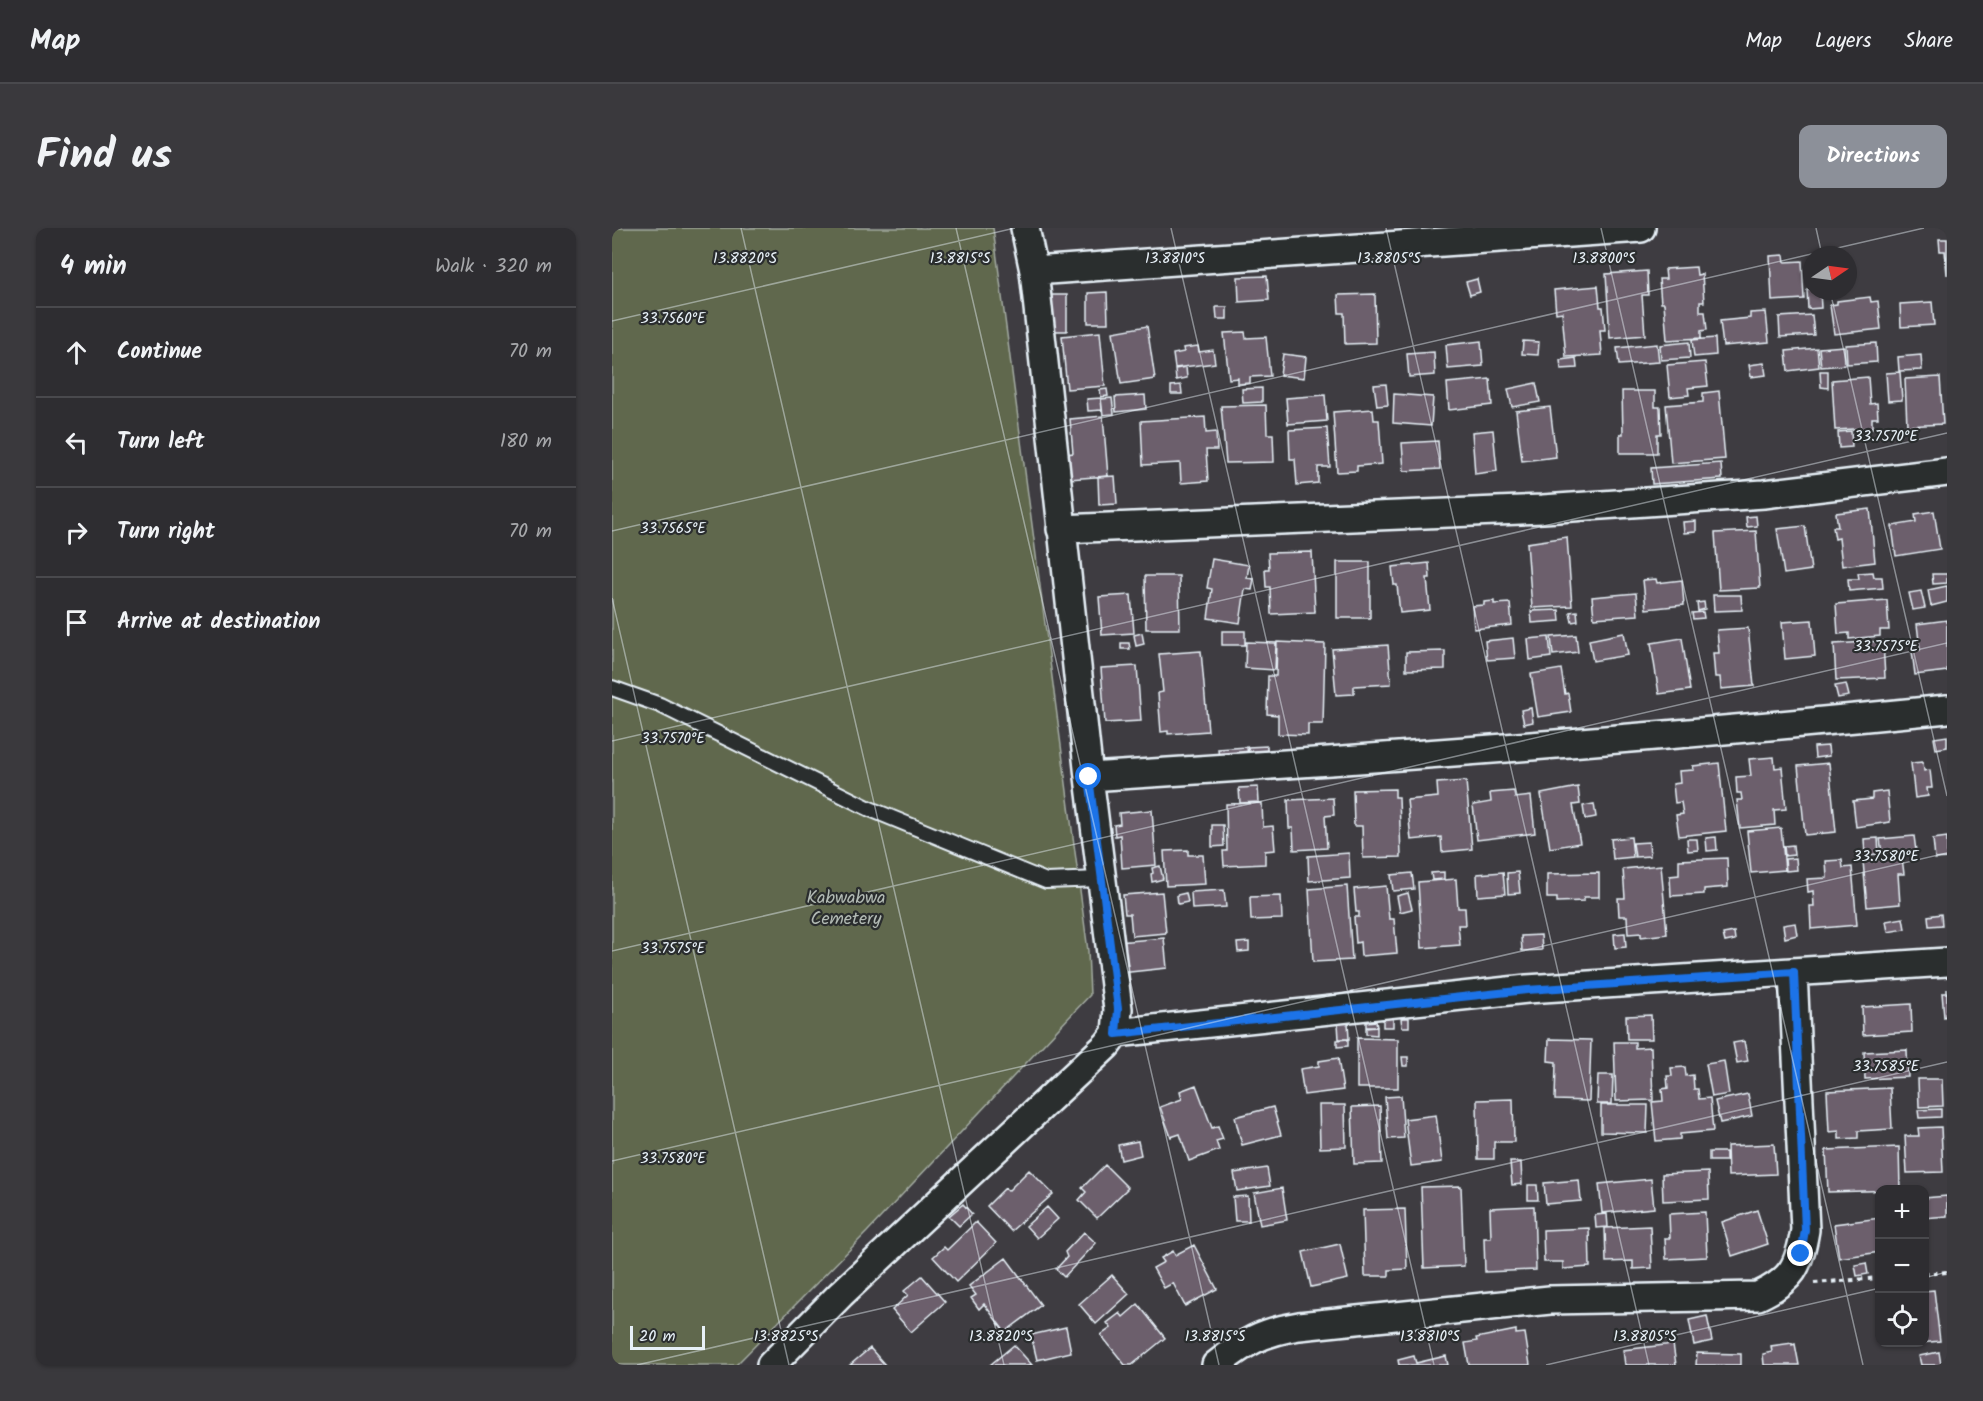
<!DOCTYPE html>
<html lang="en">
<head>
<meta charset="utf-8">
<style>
	:root { --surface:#2e2d31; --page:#3a393d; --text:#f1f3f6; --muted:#a7a8ab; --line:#49494d; --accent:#8c9099 }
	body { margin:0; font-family:Kalam,sans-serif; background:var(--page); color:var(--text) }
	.controls { position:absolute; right:18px; bottom:18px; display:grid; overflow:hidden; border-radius:12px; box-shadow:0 2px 4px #0004 }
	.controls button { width:54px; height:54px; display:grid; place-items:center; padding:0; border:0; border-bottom:2px solid var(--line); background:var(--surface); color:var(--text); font:30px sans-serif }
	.compass { position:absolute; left:1191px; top:18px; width:54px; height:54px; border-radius:50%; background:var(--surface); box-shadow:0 2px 4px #0004; rotate:77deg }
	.scale { position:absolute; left:18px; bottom:15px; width:75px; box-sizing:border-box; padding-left:6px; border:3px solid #e8f1f8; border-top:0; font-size:16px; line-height:21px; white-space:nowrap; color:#e8f1f8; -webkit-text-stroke:4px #2a2d2e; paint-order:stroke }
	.stop { position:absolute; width:18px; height:18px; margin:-14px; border:4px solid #1a73e8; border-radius:50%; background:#fff }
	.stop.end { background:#1a73e8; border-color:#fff; box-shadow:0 2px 6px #0008 }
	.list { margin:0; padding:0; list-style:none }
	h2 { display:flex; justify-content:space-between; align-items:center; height:78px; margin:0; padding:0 24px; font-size:26px }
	h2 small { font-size:20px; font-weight:400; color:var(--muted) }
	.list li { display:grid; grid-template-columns:39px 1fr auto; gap:18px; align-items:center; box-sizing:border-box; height:90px; padding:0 24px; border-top:2px solid var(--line) }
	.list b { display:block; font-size:22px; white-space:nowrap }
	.list em { font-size:20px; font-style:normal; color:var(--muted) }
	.icon { flex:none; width:33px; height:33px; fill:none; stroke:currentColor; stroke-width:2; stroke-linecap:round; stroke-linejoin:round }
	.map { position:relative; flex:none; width:1335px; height:1137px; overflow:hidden; border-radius:12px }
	header { display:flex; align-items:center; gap:36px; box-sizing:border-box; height:84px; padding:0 30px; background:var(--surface); border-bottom:2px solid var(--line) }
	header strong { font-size:28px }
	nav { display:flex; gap:33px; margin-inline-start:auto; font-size:21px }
	.intro { display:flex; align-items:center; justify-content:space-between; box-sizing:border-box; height:144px; padding:0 36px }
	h1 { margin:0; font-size:42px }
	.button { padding:15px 27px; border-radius:12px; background:var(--accent); color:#fff; font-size:21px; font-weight:700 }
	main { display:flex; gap:36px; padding:0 36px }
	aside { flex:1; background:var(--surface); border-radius:12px; box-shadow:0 2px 4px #0004 }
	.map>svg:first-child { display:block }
</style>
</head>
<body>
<header>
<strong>Map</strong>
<nav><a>Map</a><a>Layers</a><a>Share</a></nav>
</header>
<div class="intro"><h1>Find us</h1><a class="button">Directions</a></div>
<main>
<aside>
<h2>4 min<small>Walk · 320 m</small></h2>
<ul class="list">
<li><svg class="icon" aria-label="ahead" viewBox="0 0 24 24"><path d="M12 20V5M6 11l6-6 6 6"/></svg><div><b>Continue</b></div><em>70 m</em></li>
<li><svg class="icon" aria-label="left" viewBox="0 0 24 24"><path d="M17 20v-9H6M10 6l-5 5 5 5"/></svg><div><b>Turn left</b></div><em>180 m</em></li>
<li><svg class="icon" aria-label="right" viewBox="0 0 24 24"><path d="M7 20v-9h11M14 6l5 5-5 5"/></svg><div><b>Turn right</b></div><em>70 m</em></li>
<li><svg class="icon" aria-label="arrive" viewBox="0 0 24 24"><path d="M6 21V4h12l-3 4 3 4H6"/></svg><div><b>Arrive at destination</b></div></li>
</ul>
</aside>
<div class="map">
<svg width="1335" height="1137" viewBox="0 0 1335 1137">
	<rect width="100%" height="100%" fill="#3e3c41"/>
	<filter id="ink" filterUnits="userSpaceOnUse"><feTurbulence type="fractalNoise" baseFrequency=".0167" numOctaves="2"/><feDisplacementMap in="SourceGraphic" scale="12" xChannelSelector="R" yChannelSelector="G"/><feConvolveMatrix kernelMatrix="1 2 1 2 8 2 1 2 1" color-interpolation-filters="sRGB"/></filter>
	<g filter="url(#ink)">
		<!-- green -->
		<path fill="#61684e" stroke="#a4aca3" stroke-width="1.5" d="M0,0H381L476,723L478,767L255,1004L124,1137H0Z"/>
		<!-- building -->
		<path fill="#6c5f6c" stroke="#e8f1f8" stroke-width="1.5" d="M1327,11H1335V47L1333,23H1328Z
			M1172,27L1173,34L1190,33L1192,71L1160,73L1158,28Z
			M1084,39L1085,47L1090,46L1092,74H1088V84H1093L1095,102L1089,103V110L1055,112L1052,75H1049L1047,51H1054L1053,41Z
			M1035,43L1036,67H1030L1033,107L998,110L994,46Z
			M655,48L657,72L627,74L626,49Z
			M865,51L868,64L858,67L854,54Z
			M986,58L988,79H991L993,102H988L990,127L954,129L950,84L944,85L942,62Z
			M1195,61L1208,63L1209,80L1196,81Z
			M495,64L496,95H476V65Z
			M763,66L764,115L733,116L732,85H727L726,67Z
			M437,67H455V103H437Z
			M1258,69L1259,74L1266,73L1269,101L1222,106L1218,77L1225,76V73Z
			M1320,74L1322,97L1289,99L1288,76Z
			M604,79H615V91H605Z
			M1154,84L1157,114L1111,118L1108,93L1138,90V85Z
			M1200,87L1202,107L1168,109L1167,89Z
			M535,98L543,151L509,156L501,104Z
			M488,104L493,158L455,161L450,108Z
			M633,104L634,110L654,109L658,148L638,149V155L626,156V150L617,151L612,105Z
			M1103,110L1104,127L1082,129L1080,112Z
			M869,113L871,138L836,141L834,117Z
			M911,113L927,114L926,127L910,126Z
			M1077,114L1078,130L1049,132L1048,117Z
			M1264,115L1265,134L1235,136L1234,117Z
			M1045,116L1047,134L1007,137L1005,120Z
			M586,118L587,124L601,122L603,135L563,140L561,126L572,124L571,120Z
			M1232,118L1233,137L1209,139L1207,120Z
			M1205,120L1207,139L1176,143L1174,123Z
			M822,124L823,147L797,149L795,126Z
			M671,126L694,129L692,150L668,147Z
			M1309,127L1310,142L1287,143L1286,129Z
			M964,130L965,140L949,141L948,132Z
			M1093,134L1096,158L1076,160L1077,167L1058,169L1055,137Z
			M1152,135L1154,147L1139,149L1137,137Z
			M574,139L575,150L564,152L563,141Z
			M1208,143H1216V160L1209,159Z
			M1288,144L1290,172L1276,173L1274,145Z
			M1256,149L1258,176L1265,175L1266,190H1260V200L1223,202L1220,152Z
			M1328,149L1331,196L1295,198L1293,151Z
			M878,151L880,177L837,182L835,155Z
			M924,155L928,174L900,179L896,161Z
			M774,156L776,177L765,178L762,157Z
			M569,157L570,166H559V158Z
			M650,160V174L631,175L630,161Z
			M495,161L496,168L489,169L488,162Z
			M1010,163H1043V179H1048L1049,206H1045V225H1008V206H1011Z
			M1107,163L1113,231L1059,235L1054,177L1091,174V165Z
			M782,166L821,169L819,198L781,195Z
			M533,167L534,181L504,184L503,169Z
			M713,167L715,193L676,196L674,170Z
			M489,170L490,182L476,183L475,171Z
			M500,170L502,186L491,187L489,171Z
			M654,177L655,206H661L662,234L614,235L609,178Z
			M938,179L944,229L910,233L904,183Z
			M761,181L762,192H767L770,236L745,238V243L725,244L721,184Z
			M491,188L496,248L457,251L455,226L461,225L458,191Z
			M593,189L594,205L604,204L605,222H594L596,253L569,255L568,235L531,237L529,193Z
			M715,200L718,239H706V255L685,257L683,231H678L677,202Z
			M881,202L885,243L863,246L860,204Z
			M1239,203L1240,219L1227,220L1226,204Z
			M826,213L828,241L792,243L790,215Z
			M1109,235L1110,251L1040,256L1039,240Z
			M503,248L505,276L487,277L486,249Z
			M1258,281L1263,334L1230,338L1227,310L1223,311L1221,299H1226L1224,285Z
			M1322,283L1328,321L1284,328L1280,298L1304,294L1303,286Z
			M1144,288L1145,298L1135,299L1134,289Z
			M1084,293V304L1072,305L1071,294Z
			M1193,298L1199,342L1172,346L1165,301Z
			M1144,303L1148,360L1107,362L1103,305Z
			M955,309L960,378L920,380L915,315Z
			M700,324L703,384L659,386L658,359H654L653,341H657L656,325Z
			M600,331L637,337L635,350L642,351L640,362L633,361L628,395L596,390L600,361L595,360Z
			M725,334H758V390H725Z
			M817,335L818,350H815L818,382L788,385L785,357H782L780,339Z
			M1261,344L1262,349H1270L1271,360L1237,363L1236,351H1247L1246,345Z
			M1320,346H1335V355L1321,356Z
			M533,348H567L568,401H534Z
			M1044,351L1045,355L1070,352L1072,377L1034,381L1031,352Z
			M1335,358V374L1319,378L1316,362Z
			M1309,363L1313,380L1301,382L1297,365Z
			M1024,365L1026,387L982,390L980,369Z
			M519,367L522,405L490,407L487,369Z
			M1101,367H1129L1130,382L1102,383Z
			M1275,372L1277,402H1268V408L1237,411V405L1226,406L1224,376Z
			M882,373V376L898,375L900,397L862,401L860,378L872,377V374Z
			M1092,374L1093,381L1086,383L1085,375Z
			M947,382L948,393L920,395L919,383Z
			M965,383L966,393L960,394L958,384Z
			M1091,384L1092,390L1081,391L1080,385Z
			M1200,392L1203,428L1173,431L1170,394Z
			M1335,392V443L1303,447L1300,423L1308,422L1305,396Z
			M1136,400L1142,458L1109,461L1108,449H1103L1101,425H1107L1105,402Z
			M610,403H633V417H610Z
			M530,405L532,416L524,418L522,407Z
			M1012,405L1016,427L981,433L977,412Z
			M964,407L966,424L941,427L939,409Z
			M937,409L939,429L918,432L916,411Z
			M901,410L903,430L875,432L873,413Z
			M1070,410L1078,462L1047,466L1039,415Z
			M1271,413L1273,450L1224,452L1222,416Z
			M634,414L664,415L663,442L633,440Z
			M665,414L713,416L711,496H696V507L666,506V487L655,486L656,448H664Z
			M509,415H517L518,421H509Z
			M776,417L779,456L742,458V466L724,467L720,421Z
			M589,423L596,503L556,506V503L549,504L546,465L551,464L547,426Z
			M833,423V441L794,442V424Z
			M525,438L529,493L493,495L489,440Z
			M949,441L953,466L956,465L959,484L926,489L919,446Z
			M1234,456L1237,468L1226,470L1223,458Z
			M919,480L921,494L912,496L909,482Z
			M1335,508V519L1324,521L1322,510Z
			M655,518V530L637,531L636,519Z
			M1216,518L1217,528L1203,530L1202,519Z
			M635,519L636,531L607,533L606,521Z
			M1162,529L1163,540L1170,539L1174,581L1162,582L1163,597L1128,600L1125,572H1130L1129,565H1125L1124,549L1139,548L1137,531Z
			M1311,534L1312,543L1318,542L1320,560H1315L1316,568L1303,570L1299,535Z
			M1107,535L1114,603L1067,608L1064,587L1071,586L1069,574L1063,575L1061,556L1068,555L1067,543L1082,542L1081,538Z
			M1217,535L1224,604L1193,607L1186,538Z
			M854,553L860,621L830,624L829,609L799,612L795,572L826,569L825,555Z
			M646,559L647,574L628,575L627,560Z
			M966,559L968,576L961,577L968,615L938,620L929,566Z
			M783,561V569H787L789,629L751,630L750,598H742L741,562Z
			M902,563L903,570L919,568L923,605L865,612L861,577L879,574L878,565Z
			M1275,563L1278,594L1244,599L1241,573L1260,571V565Z
			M721,570L722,587L713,588L715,620L682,622L681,600H677L676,572Z
			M650,575L651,599L661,598L663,622L653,623V636L612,638L611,623H615L614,576Z
			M982,576L984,589L973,591L971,578Z
			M540,582L544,637L510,640L508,607L503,608L502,597L508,596L507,585Z
			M600,597H611L612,618L600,619Z
			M1169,600L1173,642L1139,645L1135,603Z
			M1302,608L1304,623L1270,625L1268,611Z
			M1019,609L1021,629L1001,631L999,611Z
			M1104,609L1105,622L1095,623L1094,610Z
			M1335,609V630L1323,631L1321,611Z
			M1266,610L1267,626L1253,627L1252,611Z
			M1075,611H1085L1086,622L1076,623Z
			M1037,614L1038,628L1023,629L1021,615Z
			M1181,617L1182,627L1173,628L1172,618Z
			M576,622V627H591L593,656L554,658L552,623Z
			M737,625L738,650L697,653L696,628Z
			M1115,630L1116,659L1092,661V666L1059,668L1058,648L1067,647V632Z
			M1184,630L1185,642L1174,643L1173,631Z
			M1290,630L1292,646H1286L1288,676L1255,679L1251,633Z
			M1230,632L1231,640L1240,639L1245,697L1199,701L1198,678H1202L1201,663L1196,664L1195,651L1215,650L1214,633Z
			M1049,637L1055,706L1029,709V705L1016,706L1015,688H1007L1006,670H1013L1011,641Z
			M548,638L551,651L540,654L539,646L541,645L540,640Z
			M832,644V651L820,652L819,645Z
			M891,644L893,666L866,668L865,646Z
			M906,644L908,665L896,666L895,645Z
			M800,645L802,661L781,663L779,647Z
			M987,645V669H972V673L945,674V670H935V646Z
			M844,651L846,680H853L854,697H846L848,717L810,720L806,654Z
			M735,658L740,732L701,734L697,661Z
			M774,658L777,691H782L785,725L749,728L748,714L744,715L742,689H747V684H744L742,661Z
			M612,662L614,679L580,681L579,664Z
			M550,664L554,705L520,708L518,686H513L511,667Z
			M574,665L576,674L566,676L565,667Z
			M796,665L800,681L788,684L785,668Z
			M669,668L670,691L639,692L638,669Z
			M1329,686L1330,697L1317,698L1316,688Z
			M1291,690L1293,701L1276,704L1274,693Z
			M1183,695L1185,707L1173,710L1171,697Z
			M1122,704L1123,712L1113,714L1111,706Z
			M1013,705L1014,719L1003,720L1002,706Z
			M929,707L930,722L910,723L909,708Z
			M552,710L555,740L509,745L506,714Z
			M637,714V723L626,724L625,715Z
			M1335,761V788L1332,789L1330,765H1335Z
			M1299,776L1300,804L1251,807L1250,779Z
			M1039,787L1040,811H1015L1014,788Z
			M771,790H781V799H771Z
			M789,790H797V799H790Z
			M764,793L765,799H754V794Z
			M736,794L737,811H727L726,795Z
			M765,799V807L754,806V800Z
			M745,810L786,811V860H745Z
			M736,811V818L725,819V812Z
			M937,811L979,812L977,873L943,872L944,834L936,833Z
			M1132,813L1136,833L1125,835L1121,815Z
			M1002,814H1023V820L1039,819L1041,872L1004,873Z
			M1295,822L1296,849L1253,851L1252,824Z
			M790,829H796V838H791Z
			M726,830L731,862L692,867L688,841L707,838V833Z
			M1112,833L1117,866L1100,869L1094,836Z
			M1073,839L1074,848L1081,847L1082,861H1086L1087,871L1098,870L1101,903L1068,906V911L1044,913L1040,874L1051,873L1050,861L1056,860L1055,848H1060L1059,840Z
			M986,847H1001L1000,876H985Z
			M1306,851H1330L1331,878L1307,879Z
			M584,857L600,900L606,898L611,911L604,913L607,922L577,933L568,906L559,909L548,879L570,871L568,863Z
			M1278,860L1280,901L1246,903V910L1227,911V903L1217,904L1215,863Z
			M1136,866L1140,888L1108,895L1103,873Z
			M789,868L792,910L776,911L773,869Z
			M901,871L902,914H882V931H866L865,872Z
			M707,877H733L734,919L708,920Z
			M989,877H1036L1035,905L989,904Z
			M768,878L770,935L742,936L740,879Z
			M661,879L669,907L630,917L623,889Z
			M1329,881V889L1307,890L1306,882Z
			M824,887L830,934L799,938L793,891Z
			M1329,899L1331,944L1295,945L1293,908H1307L1306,900Z
			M526,913L529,927L509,932L506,917Z
			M1162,916L1164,946L1116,948L1115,918Z
			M1287,919L1288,962L1216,964L1214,922Z
			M1097,924H1114V933H1097Z
			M898,934H909L910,956L900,957Z
			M493,937L516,960L485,990L467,972L474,964L470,960Z
			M655,940L658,958L625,963L622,945Z
			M417,942L441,966L399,1003L375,978L393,960L396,963Z
			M1096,944L1097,971L1051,973L1050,946Z
			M1039,951L1042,980L990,985L987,956Z
			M967,952L969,973L934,976L932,955Z
			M916,957H925L926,972H916Z
			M849,958L852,1038L812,1040L809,959Z
			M670,960L675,992L648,997L642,965Z
			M636,968L637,993H623L621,969Z
			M1335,968V988L1312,990V970Z
			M351,976L360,986L347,998L337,988Z
			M922,978L924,1042L873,1044L872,1010H879L878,980Z
			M435,979L446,991L425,1010L414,998Z
			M793,981L795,1041L777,1042V1048H753L751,982Z
			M1145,982L1156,1016L1120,1028L1110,994Z
			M1093,984L1095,1029L1054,1031L1053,1010H1058L1057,986Z
			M995,986L996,999L984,1000L983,987Z
			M1268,990V1024L1227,1030L1222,996Z
			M364,994L384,1015L344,1054L321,1029L332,1019L335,1022Z
			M1038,998L1040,1040L1021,1041V1033L994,1034L993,1000Z
			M977,1000L978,1039L951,1041V1034H932L931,1002Z
			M472,1004L484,1015L452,1049L444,1041L455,1029L453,1024Z
			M728,1016L736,1051L699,1059L691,1024Z
			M582,1017L605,1061L573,1078L561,1055L552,1060L541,1040L552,1034L549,1030L561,1023L563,1027Z
			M394,1030L429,1077L393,1104L372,1076L367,1081L359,1070L364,1067L357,1058Z
			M1254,1035L1256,1046L1245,1048L1243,1037Z
			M500,1047L517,1066L484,1096L467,1076Z
			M310,1048L333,1074L299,1104L280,1082L296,1067L292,1063Z
			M1322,1062L1328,1113L1298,1116V1114H1312V1063Z
			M526,1076L553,1110L520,1137H513L489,1107L499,1100L495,1095L508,1085L511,1089Z
			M1095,1088L1100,1113L1082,1117L1077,1092Z
			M454,1099L459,1124L425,1132L419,1107Z
			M904,1102V1106L913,1105L918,1137H857L853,1115L865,1113L864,1110Z
			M1180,1115V1117L1183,1116L1187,1137H1152L1151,1126L1160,1124L1159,1118Z
			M1061,1116L1064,1137H1013L1011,1122Z
			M402,1117L420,1137H378Z
			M258,1120L273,1137H238Z
			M1327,1124L1329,1137H1309L1307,1128Z
			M1085,1125L1129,1126V1137H1084Z
			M802,1128L804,1135L834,1128L836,1137H787L786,1132Z"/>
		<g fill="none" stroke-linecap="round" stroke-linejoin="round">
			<!-- lane casing -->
			<g stroke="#e8f1f8" stroke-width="18">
				<path id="lane" d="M0,460L48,477L258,581L434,653L489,651"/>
			</g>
			<!-- street casing -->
			<g stroke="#e8f1f8" stroke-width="32">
				<path id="street" d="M422,43L1029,0
					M449,301L931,281L1152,266L1335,244
					M477,549C763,531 1049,510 1335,481
					M504,805L915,761L1335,734
					M159,1137L229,1066L495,817L504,805L506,781L477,549L422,43L413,0
					M604,1137C633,1114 650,1104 687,1098L938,1072L1146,1068C1180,1052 1187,1039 1193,1002L1181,744"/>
			</g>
			<!-- path -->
			<path stroke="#e8f1f8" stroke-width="4" stroke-dasharray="4.5 4.5" stroke-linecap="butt" d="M1312,1046L1335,1044
				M1202,1055L1268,1050"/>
			<!-- lane -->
			<use href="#lane" stroke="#2a2d2e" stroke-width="14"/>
			<!-- street -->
			<use href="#street" stroke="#2a2d2e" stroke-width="27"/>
		</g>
	</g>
	<g fill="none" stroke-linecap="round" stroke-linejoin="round" filter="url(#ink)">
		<!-- route -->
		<path stroke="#1a73e8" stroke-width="8" d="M477,549L506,781L504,806L915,762L1182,744L1193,1002L1189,1026"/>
	</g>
	<!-- ticks -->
	<path fill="none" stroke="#e8f1f8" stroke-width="1.5" stroke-opacity="0.45" d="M129,0L392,1137M344,0L607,1137M559,0L822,1137M774,0L1037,1137M989,0L1251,1137M1204,0L1210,27M1218,63L1335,568M0,93L403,0M0,303L1312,0M0,370L177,1137M0,513L1335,205M0,723L1335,415M0,933L1335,625M1312,1050L1335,1044M25,1137L1335,834M934,1137L1268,1060"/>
	<g text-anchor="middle" stroke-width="4.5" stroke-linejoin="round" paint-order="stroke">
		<!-- park labels -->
		<g font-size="18" fill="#b2bab4" stroke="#2a2d2e">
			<text x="234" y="675">Kabwabwa<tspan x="234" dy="21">Cemetery</tspan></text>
		</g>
	</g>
	<g font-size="15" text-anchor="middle" fill="#e8f1f8" stroke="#2a2d2e" stroke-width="4.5" stroke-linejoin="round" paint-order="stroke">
		<text x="133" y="35">13.8820°S</text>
		<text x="348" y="35">13.8815°S</text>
		<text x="563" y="35">13.8810°S</text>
		<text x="777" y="35">13.8805°S</text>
		<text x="992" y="35">13.8800°S</text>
		<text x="61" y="95">33.7560°E</text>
		<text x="1274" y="213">33.7570°E</text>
		<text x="61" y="305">33.7565°E</text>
		<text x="1274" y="423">33.7575°E</text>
		<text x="61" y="515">33.7570°E</text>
		<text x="1274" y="633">33.7580°E</text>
		<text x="61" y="725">33.7575°E</text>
		<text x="1274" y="843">33.7585°E</text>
		<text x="61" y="935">33.7580°E</text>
		<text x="174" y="1113">13.8825°S</text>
		<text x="389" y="1113">13.8820°S</text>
		<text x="603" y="1113">13.8815°S</text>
		<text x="818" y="1113">13.8810°S</text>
		<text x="1033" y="1113">13.8805°S</text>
	</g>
</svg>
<div class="controls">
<button>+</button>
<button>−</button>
<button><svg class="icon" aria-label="locate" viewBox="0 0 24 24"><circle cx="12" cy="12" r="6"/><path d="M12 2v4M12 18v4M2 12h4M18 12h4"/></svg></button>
</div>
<svg class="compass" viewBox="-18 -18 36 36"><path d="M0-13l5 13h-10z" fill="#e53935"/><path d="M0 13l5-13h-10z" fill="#a7a8ab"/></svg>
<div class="scale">20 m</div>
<div class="stop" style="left:477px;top:549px"></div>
<div class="stop end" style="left:1189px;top:1026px"></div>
</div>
</main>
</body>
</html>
